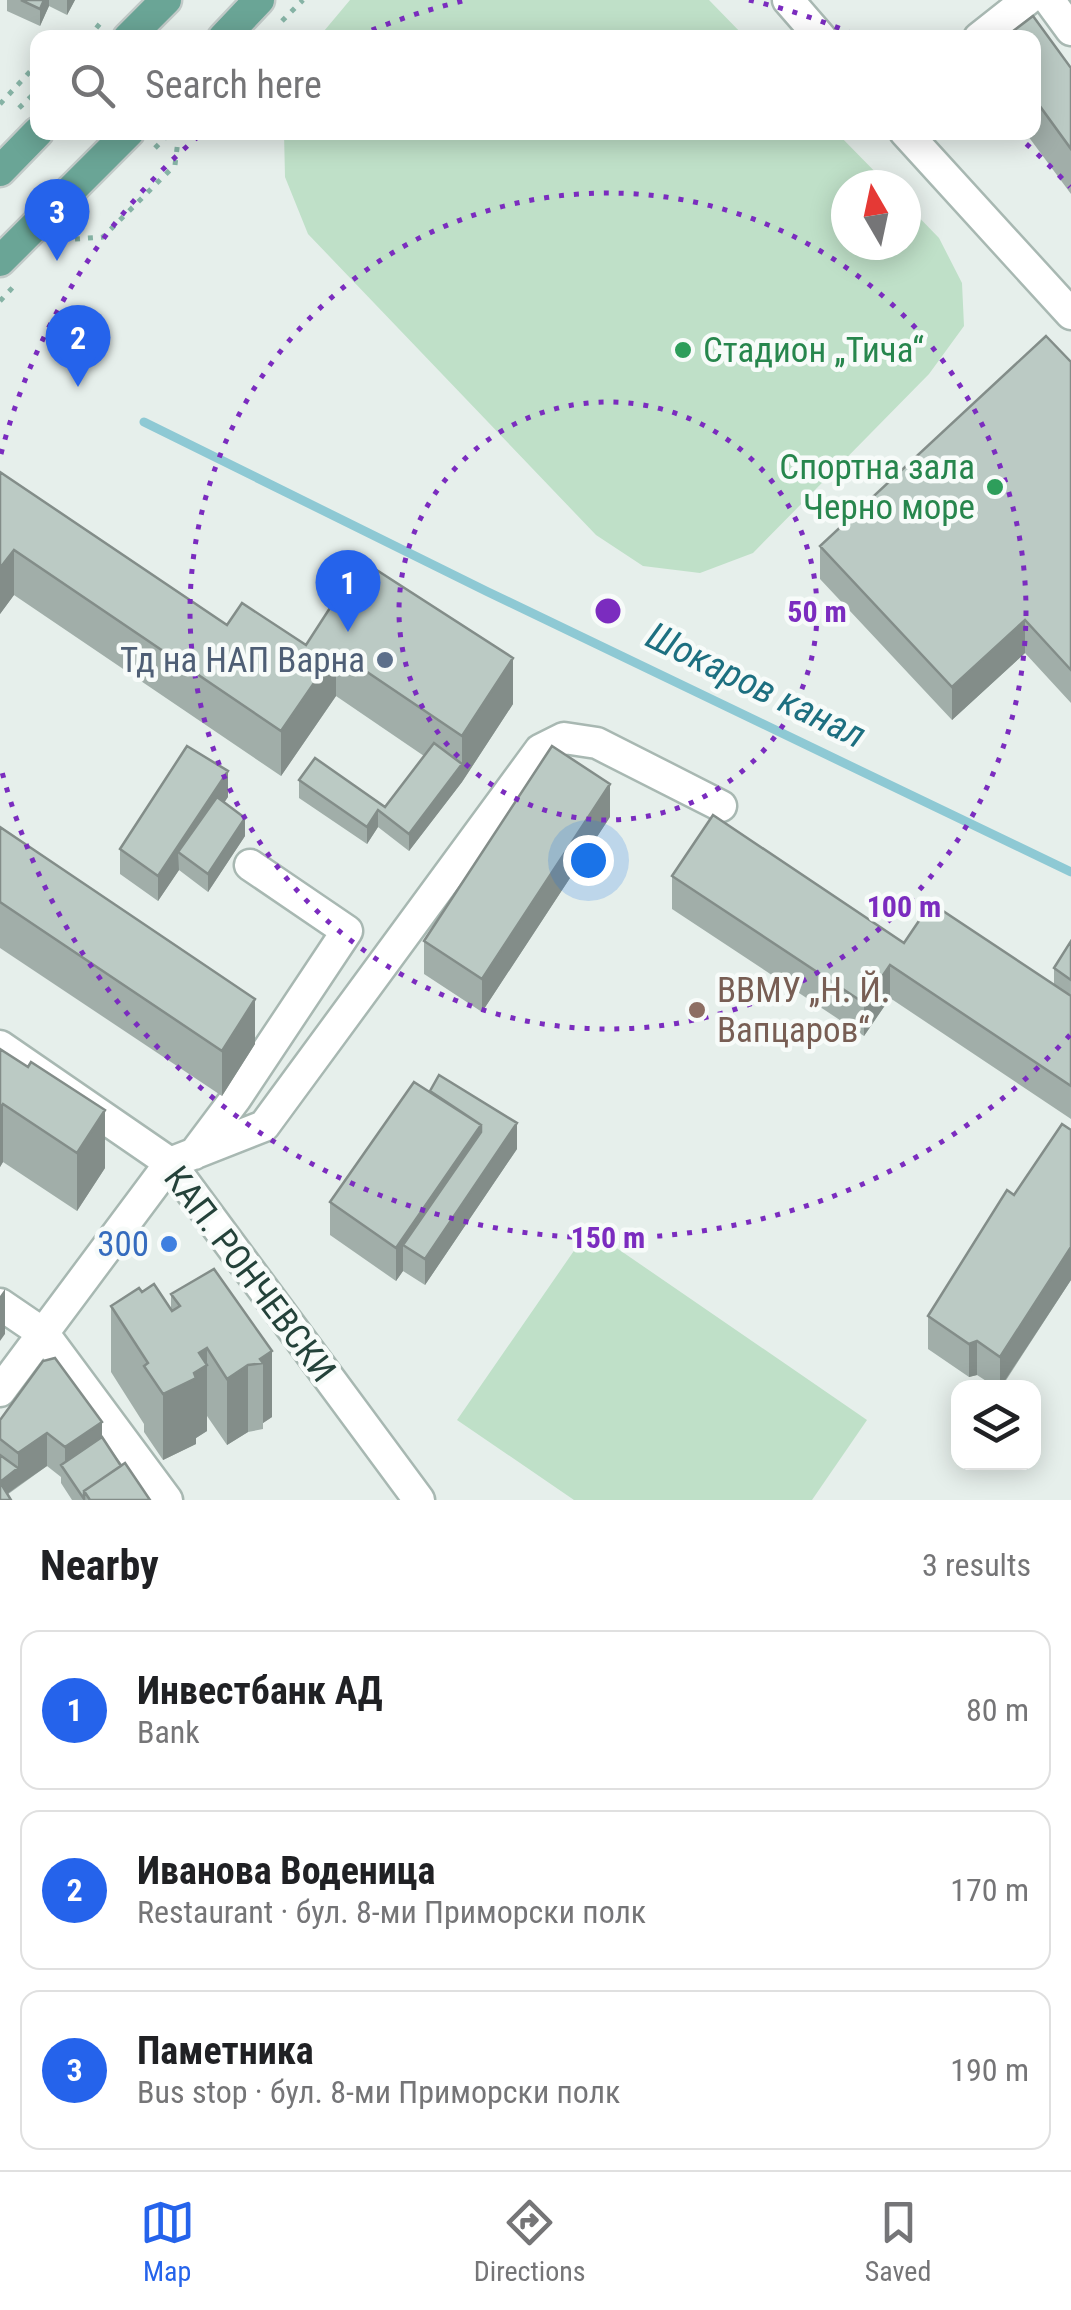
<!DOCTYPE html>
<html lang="en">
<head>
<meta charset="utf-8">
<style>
	:root { --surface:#fff; --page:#f6f6f6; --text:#202124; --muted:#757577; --line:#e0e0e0; --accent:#2563eb }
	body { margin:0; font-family:"Roboto Condensed",sans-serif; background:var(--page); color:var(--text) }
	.controls { position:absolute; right:30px; bottom:30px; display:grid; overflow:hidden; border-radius:20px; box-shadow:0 5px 25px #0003 }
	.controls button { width:90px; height:90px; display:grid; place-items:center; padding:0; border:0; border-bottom:2px solid var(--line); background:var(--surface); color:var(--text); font:50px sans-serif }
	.compass { position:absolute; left:831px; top:170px; width:90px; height:90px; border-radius:50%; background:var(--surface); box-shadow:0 5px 25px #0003; rotate:351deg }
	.you { position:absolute; left:588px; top:860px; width:35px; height:35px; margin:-25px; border:8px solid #fff; border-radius:50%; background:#1a73e8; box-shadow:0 0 0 15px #1a73e833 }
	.badge { display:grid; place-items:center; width:65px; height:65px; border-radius:50%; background:var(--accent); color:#fff; font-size:32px; font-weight:700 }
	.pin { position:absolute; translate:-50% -82px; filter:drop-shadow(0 2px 5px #0008) }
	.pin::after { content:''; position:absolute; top:52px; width:35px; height:30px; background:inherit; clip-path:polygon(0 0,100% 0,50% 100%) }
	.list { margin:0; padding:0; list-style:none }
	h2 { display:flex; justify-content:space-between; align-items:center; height:130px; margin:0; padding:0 40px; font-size:42px }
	h2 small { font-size:32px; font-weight:400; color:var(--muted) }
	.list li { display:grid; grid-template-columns:65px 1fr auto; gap:30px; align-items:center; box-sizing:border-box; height:160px; margin:0 20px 20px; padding:0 20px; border:2px solid var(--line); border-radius:20px }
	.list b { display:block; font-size:38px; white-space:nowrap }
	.list p { margin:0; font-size:32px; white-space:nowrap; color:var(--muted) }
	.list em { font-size:32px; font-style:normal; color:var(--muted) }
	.icon { flex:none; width:55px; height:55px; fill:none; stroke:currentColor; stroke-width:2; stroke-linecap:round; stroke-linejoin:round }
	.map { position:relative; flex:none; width:1071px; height:1500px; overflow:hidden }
	.search { position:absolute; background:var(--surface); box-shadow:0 5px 25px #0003; left:30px; right:30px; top:30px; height:110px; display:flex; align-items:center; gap:25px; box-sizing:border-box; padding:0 35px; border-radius:20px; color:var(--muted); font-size:38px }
	.sheet { height:670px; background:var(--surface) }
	nav { display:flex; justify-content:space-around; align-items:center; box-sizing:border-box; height:140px; border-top:2px solid var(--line); background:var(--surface); font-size:28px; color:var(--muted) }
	nav a { display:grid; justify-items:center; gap:5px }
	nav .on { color:var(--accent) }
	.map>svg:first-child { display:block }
</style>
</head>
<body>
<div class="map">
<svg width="1071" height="1500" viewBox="0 0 1071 1500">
	<rect width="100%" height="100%" fill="#e6efeb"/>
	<!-- green -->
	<path fill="#bfe0c8" d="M350,0H709L745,37H319Z
		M284,133H837L888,185H846V245H906V204L939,238L962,283L964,326L929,374L753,553L700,573L643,566L596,535L308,234L285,177Z
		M589,1229L867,1420L812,1500H574L457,1420Z"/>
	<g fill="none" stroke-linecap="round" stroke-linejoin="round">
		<!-- stream -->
		<path stroke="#8ec9d4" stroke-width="9" d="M144,422L488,592L1071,872"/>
		<!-- minor casing -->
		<g stroke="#a8b8b2" stroke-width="35">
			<path id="minor" d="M788,0L821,38
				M1049,0L1071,30
				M979,38L1027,0
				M905,132L1071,314
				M0,1046L170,1163L419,1500
				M194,1154L236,1098L347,931L250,865
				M170,1163L264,1126L540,750L564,738L597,743L721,806
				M0,1304L44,1334L167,1500
				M0,1391L170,1163"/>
		</g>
		<!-- major casing -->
		<g stroke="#c2cac8" stroke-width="35">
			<path id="major" d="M128,38L166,0
				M223,38L259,0
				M0,171L38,132
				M0,261L129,132"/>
		</g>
		<!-- path -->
		<path stroke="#86b3a5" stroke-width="5" stroke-dasharray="5 8" stroke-linecap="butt" d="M282,21L303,0
			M88,38L103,20
			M0,104L38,63
			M19,108L38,90
			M155,148L171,132
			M62,240L103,237L175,165L179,132
			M0,301L15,285"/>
		<!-- minor -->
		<use href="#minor" stroke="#fff" stroke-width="30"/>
		<!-- major -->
		<use href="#major" stroke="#6aa596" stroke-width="30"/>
	</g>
	<!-- wall -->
	<path fill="#a1aea9" d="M7,0H75L67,15L49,6L40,26L7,11Z
		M1034,38L1071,68V194L1025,132H1034Z
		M1071,362V703L1025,653L952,720L820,579V546Z
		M0,472L227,625L306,645L361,560L513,704L462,782L409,851L378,827L367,844L299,798V780L385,807L424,756L336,696L281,776L14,595L0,614Z
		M228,797L224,802L245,836L208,892L179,870L158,901L120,874V849Z
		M610,817L482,1012L424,974V941Z
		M0,827L255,1044L222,1096L0,948Z
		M672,876L1054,985V968L1071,941V1119L890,998L864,1036L672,909Z
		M0,1049L105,1168L77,1211L3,1162L0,1167Z
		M1071,1130V1280L1001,1388H997L977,1375L969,1377L928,1349V1316L1014,1195Z
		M517,1149L425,1285L403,1271L396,1281L330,1235V1202Z
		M142,1292L171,1309V1294L272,1351V1417L263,1423V1429L248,1432L227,1445L207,1416V1431L196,1438V1444L163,1460L144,1432V1424L111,1372V1306Z
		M0,1420L102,1437L121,1466L150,1500H72L61,1483V1477L47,1466L0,1500Z"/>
	<!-- shaded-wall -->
	<path fill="#838d89" d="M44,0H49V6L40,26V9Z
		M67,0H75L67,15Z
		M14,550V595L0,614V568Z
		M1025,620V653L952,720V687Z
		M336,651V696L281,776V731Z
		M513,658V704L462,782L409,851V834L462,764V736Z
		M228,771V797L187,858L178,852L179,870L158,901V876Z
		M610,784V817L482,1012V979Z
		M378,810V827L367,844V827Z
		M245,818V836L208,892V874Z
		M890,965V998L864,1036V1003Z
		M255,999V1044L222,1096V1051Z
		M3,1104V1162L0,1167V1109Z
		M105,1110V1168L77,1211V1153Z
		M517,1123V1149L425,1285V1259Z
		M481,1125V1158L403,1245V1271L396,1281V1248Z
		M1071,1247V1280L1000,1388V1357Z
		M5,1289V1334L0,1341V1296Z
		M977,1341V1375L969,1377V1344Z
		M207,1348V1431L196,1438V1444L163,1460V1394L194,1373L199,1353Z
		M272,1351V1417L263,1423V1363L260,1359Z
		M248,1365V1432L227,1445V1379Z
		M102,1422V1455L65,1472V1447Z
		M47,1433V1466L18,1486V1453Z
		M18,1468V1486L0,1499V1482Z"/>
	<!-- building -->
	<path fill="#bbcac4" stroke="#838d89" stroke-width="2.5" d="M21,0H44L40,9Z
		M1033,16L1071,68V149L1034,98V38H1004Z
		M1046,336L1071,362V670L1025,620L952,687L820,546Z
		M0,472L227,625L242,603L306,645L361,560L513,658L462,736L336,651L281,731L14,550L0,568Z
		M434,743L462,764L409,834L378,810L367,827L299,780L315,758L385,807Z
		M187,746L228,771L158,876L120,849Z
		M552,746L610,784L482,979L424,941Z
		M217,797L245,818L208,874L178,852Z
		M713,815L904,943L931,903L1071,996V1086L890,965L864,1003L672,876Z
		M0,827L255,999L222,1051L0,902Z
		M1071,941V980L1054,968Z
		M0,1049L28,1067L31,1062L105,1110L77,1153L3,1104L0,1109Z
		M439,1075L517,1123L425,1259L403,1245L481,1132V1125L430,1091Z
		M414,1082L481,1125L396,1248L330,1202Z
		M1062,1124L1071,1130V1247L1000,1357L977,1341L969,1344L928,1316L1007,1190L1014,1195Z
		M214,1269L272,1351L260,1359L263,1363L248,1365L227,1379L207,1348L199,1353L207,1365L194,1373L196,1378L163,1394L144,1366L148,1363L111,1306L139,1288L142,1292L154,1284L172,1311L180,1306L171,1294Z
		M55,1358L102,1422L65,1447L47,1433L18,1453L0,1439V1420L43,1361Z
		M102,1437L121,1466L84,1491V1499L61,1465Z
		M0,1455L18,1468L0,1482L11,1500H0Z
		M125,1463L150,1500H90L84,1491Z"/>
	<!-- distance rings -->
	<g fill="none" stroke="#7b2cbf" stroke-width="5" stroke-dasharray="5 10">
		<circle cx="608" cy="611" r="209"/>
		<circle cx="608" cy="611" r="418"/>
		<path d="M1070 1035A627 627 0 0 1 1 768M1 454A627 627 0 0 1 201 134M358 36A627 627 0 0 1 467 0M749 0A627 627 0 0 1 858 36M1015 134A627 627 0 0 1 1070 187"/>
	</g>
	<!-- markers -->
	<g fill="#2e9e5b" stroke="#f7fbf9" stroke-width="4">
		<circle cx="683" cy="350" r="10"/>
		<circle cx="995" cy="487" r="10"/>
	</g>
	<circle fill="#5c6f8a" stroke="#f7fbf9" stroke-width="4" cx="385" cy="660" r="10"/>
	<circle fill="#8d6e63" stroke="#f7fbf9" stroke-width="4" cx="697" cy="1010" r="10"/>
	<circle fill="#3f7fe0" stroke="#f7fbf9" stroke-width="4" cx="169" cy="1244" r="10"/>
	<g text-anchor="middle" stroke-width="9" stroke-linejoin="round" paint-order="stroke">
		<!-- leisure labels -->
		<g font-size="35" fill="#27864d" stroke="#f7fbf9" text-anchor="start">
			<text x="703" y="362">Стадион „Тича“</text>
			<text x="975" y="479" text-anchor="end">Спортна зала<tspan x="975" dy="40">Черно море</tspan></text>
		</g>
		<!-- service labels -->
		<g font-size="35" fill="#4e5e75" stroke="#f7fbf9" text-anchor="end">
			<text x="365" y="672">Тд на НАП Варна</text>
		</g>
		<!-- education labels -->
		<g font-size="35" fill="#785e54" stroke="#f7fbf9" text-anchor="start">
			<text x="717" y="1002">ВВМУ „Н. Й.<tspan x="717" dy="40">Вапцаров“</tspan></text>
		</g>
		<!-- shop labels -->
		<g font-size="35" fill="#366cbe" stroke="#f7fbf9" text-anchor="end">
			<text x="149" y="1256">300</text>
		</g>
		<!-- street labels -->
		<g font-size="35" fill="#24423a" stroke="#f7fbf9">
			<text transform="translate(250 1274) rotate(53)" y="12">КАП. РОНЧЕВСКИ</text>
		</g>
		<!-- water labels -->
		<g font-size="38" font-style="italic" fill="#1c6f80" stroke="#f7fbf9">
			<text transform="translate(756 685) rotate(26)" y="13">Шокаров канал</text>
		</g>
	</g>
	<circle cx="608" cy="611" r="15" fill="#7b2cbf" stroke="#f7fbf9" stroke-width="5"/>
	<g font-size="30" text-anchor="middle" font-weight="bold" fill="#7b2cbf" stroke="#f7fbf9" stroke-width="9" stroke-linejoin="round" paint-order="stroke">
		<text x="817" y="622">50 m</text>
		<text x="904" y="917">100 m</text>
		<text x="608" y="1248">150 m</text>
	</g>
</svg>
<div class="controls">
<button><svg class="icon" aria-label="layers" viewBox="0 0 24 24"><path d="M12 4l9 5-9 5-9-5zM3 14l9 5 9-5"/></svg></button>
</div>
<svg class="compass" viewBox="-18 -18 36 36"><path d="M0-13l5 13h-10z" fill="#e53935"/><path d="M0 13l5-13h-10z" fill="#757577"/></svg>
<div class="you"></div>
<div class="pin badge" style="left:348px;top:632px">1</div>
<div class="pin badge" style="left:78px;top:387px">2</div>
<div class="pin badge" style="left:57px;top:261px">3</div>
<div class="search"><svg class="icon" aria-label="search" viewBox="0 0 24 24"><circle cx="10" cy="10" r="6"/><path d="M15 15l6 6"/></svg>Search here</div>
</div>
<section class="sheet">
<h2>Nearby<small>3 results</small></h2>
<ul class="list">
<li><span class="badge">1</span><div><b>Инвестбанк АД</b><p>Bank</p></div><em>80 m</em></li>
<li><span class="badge">2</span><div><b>Иванова Воденица</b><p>Restaurant · бул. 8-ми Приморски полк</p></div><em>170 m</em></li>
<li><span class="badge">3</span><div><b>Паметника</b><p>Bus stop · бул. 8-ми Приморски полк</p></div><em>190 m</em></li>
</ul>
</section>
<nav>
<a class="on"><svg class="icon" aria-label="map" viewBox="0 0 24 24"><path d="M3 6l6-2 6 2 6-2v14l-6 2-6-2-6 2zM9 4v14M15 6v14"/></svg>Map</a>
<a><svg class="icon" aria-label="directions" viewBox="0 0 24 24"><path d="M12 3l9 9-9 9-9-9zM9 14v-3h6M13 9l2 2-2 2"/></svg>Directions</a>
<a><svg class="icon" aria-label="saved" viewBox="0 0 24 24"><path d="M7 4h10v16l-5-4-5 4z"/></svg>Saved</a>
</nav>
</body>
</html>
